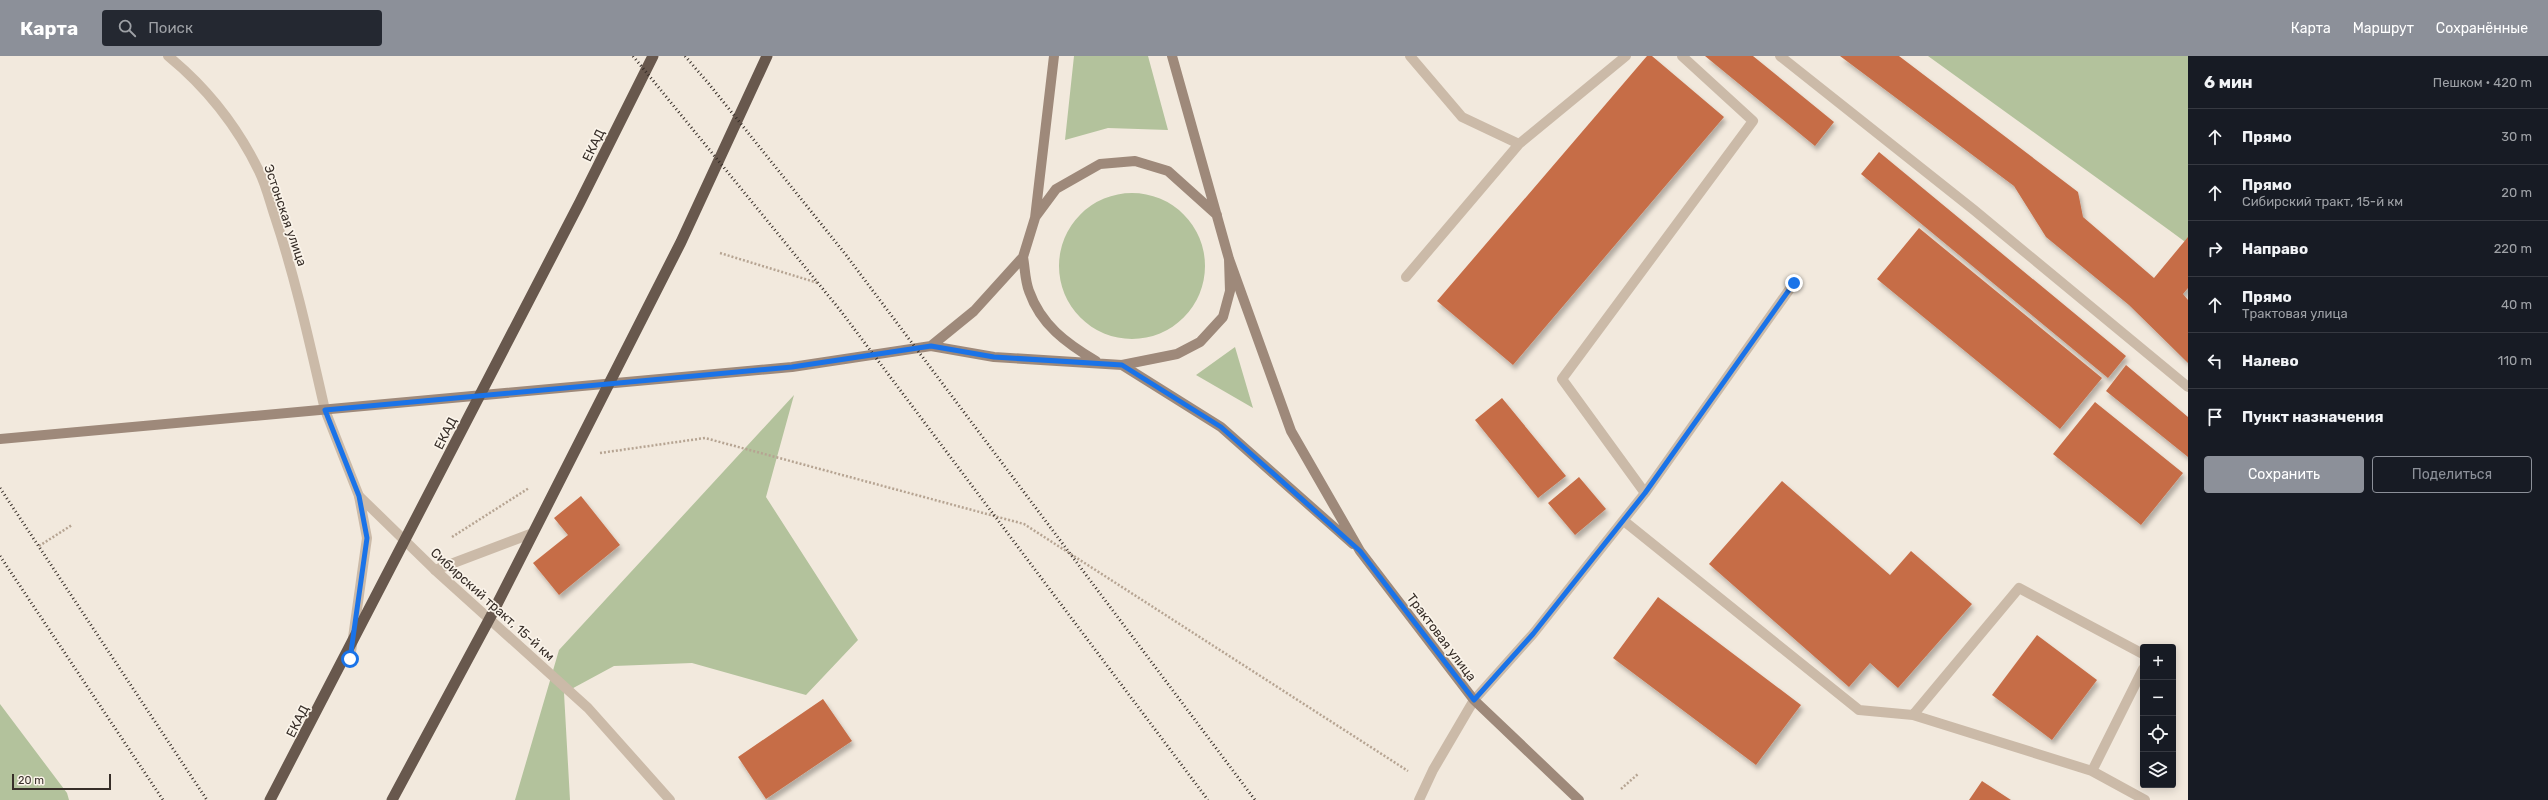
<!DOCTYPE html>
<html lang="ru">
<head>
<meta charset="utf-8">
<style>
	:root { --surface:#171b24; --page:#242831; --text:#f1f3f6; --muted:#9ea1a6; --line:#363941; --accent:#8c9099 }
	body { margin:0; font-family:Rubik,sans-serif; background:var(--page); color:var(--text) }
	.controls { position:absolute; right:12px; bottom:12px; display:grid; overflow:hidden; border-radius:4px; box-shadow:0 2px 10px #0003 }
	.controls button { width:36px; height:36px; display:grid; place-items:center; padding:0; border:0; border-bottom:1px solid var(--line); background:var(--surface); color:var(--text); font:20px sans-serif }
	.scale { position:absolute; left:12px; bottom:10px; width:99px; box-sizing:border-box; padding-left:4px; border:2px solid #372e28; border-top:0; font-size:11px; line-height:14px; white-space:nowrap; color:#372e28; -webkit-text-stroke:3px #faf3e9; paint-order:stroke }
	.stop { position:absolute; width:12px; height:12px; margin:-9px; border:3px solid #1a73e8; border-radius:50%; background:#fff }
	.stop.end { background:#1a73e8; border-color:#fff; box-shadow:0 1px 4px #0008 }
	.list { margin:0; padding:0; list-style:none }
	h2 { display:flex; justify-content:space-between; align-items:center; height:52px; margin:0; padding:0 16px; font-size:17px }
	h2 small { font-size:13px; font-weight:400; color:var(--muted) }
	.list li { display:grid; grid-template-columns:26px 1fr auto; gap:12px; align-items:center; box-sizing:border-box; height:56px; padding:0 16px; border-top:1px solid var(--line) }
	.list b { display:block; font-size:15px; white-space:nowrap }
	.list p { margin:0; font-size:13px; white-space:nowrap; color:var(--muted) }
	.list em { font-size:13px; font-style:normal; color:var(--muted) }
	.actions { display:flex; gap:8px; padding:12px 16px }
	.actions a { flex:1; padding:9px 0; border:1px solid var(--accent); border-radius:4px; text-align:center; font-size:14px; color:var(--accent) }
	.actions .main { background:var(--accent); color:#fff }
	.icon { flex:none; width:22px; height:22px; fill:none; stroke:currentColor; stroke-width:2; stroke-linecap:round; stroke-linejoin:round }
	.map { position:relative; flex:none; width:2188px; height:744px; overflow:hidden }
	header { display:flex; align-items:center; gap:24px; box-sizing:border-box; height:56px; padding:0 20px; background:var(--accent); color:#fff }
	header strong { font-size:19px }
	nav { display:flex; gap:22px; margin-inline-start:auto; font-size:14px }
	.search { width:280px; height:36px; background:var(--page); display:flex; align-items:center; gap:10px; box-sizing:border-box; padding:0 14px; border-radius:4px; color:var(--muted); font-size:15px }
	main { display:flex }
	aside { flex:1; background:var(--surface) }
	.map>svg:first-child { display:block }
</style>
</head>
<body>
<header>
<strong>Карта</strong>
<div class="search"><svg class="icon" aria-label="search" viewBox="0 0 24 24"><circle cx="10" cy="10" r="6"/><path d="M15 15l6 6"/></svg>Поиск</div>
<nav><a>Карта</a><a>Маршрут</a><a>Сохранённые</a></nav>
</header>
<main>
<div class="map">
<svg width="2188" height="744" viewBox="0 0 2188 744">
	<defs>
		<filter id="shadow"><feDropShadow dx="2.5" dy="4.5" stdDeviation="2" flood-color="#0004"/></filter>
	</defs>
	<rect width="100%" height="100%" fill="#f2e9dd"/>
	<!-- green -->
	<path fill="#b3c29c" d="M1074,0H1148L1168,74L1108,72L1065,84Z
		M1928,0H2188V188L2169,174Z
		M1059 210a73 73 0 1 1 146 0a73 73 0 1 1-146 0Z
		M1235,291L1253,352L1196,319Z
		M794,339L766,441L858,584L806,639L692,607L614,610L564,637L570,744H515L559,594Z
		M0,648L67,737L69,744H0Z"/>
	<!-- building -->
	<path fill="#c66d47" filter="url(#shadow)" d="M1647,0H1652L1724,61L1513,309L1437,245Z
		M1705,0H1753L1834,66L1815,90Z
		M1840,0H1899L2078,136L2083,161L2154,222L2188,181V232L2183,238L2188,244V307L2129,249L2046,181L2014,130Z
		M1879,96L2126,300L2108,322L1861,118Z
		M1919,172L2102,322L2060,373L1877,223Z
		M2126,309L2188,361V401L2106,335Z
		M1502,342L1566,420L1538,442L1475,364Z
		M2095,346L2183,417L2141,469L2053,398Z
		M1579,421L1606,453L1575,479L1548,447Z
		M1782,425L1890,519L1911,495L1972,548L1898,632L1870,607L1849,631L1709,508Z
		M581,440L620,489L559,539L533,507L568,479L554,462Z
		M1658,541L1801,649L1756,709L1613,602Z
		M2037,579L2097,624L2052,684L1992,639Z
		M823,643L852,685L766,743L738,701Z
		M1982,725L2011,744H1969Z"/>
	<g fill="none" stroke-linecap="round" stroke-linejoin="round">
		<!-- path -->
		<path stroke="#b6a492" stroke-width="2.5" stroke-dasharray="2 2" stroke-linecap="butt" d="M720,197L818,227
			M600,397L705,382L1024,468L1408,715
			M452,481L529,432
			M39,490L72,469
			M1621,733L1638,718"/>
		<!-- service -->
		<path stroke="#cbbaa8" stroke-width="10" d="M1410,0L1462,61L1519,88L1626,0
			M1780,0L1974,154L2188,331
			M1406,221L1519,88
			M1645,437L1794,227
			M1624,465L1859,654L1913,659L2092,715L2145,744
			M435,514L533,477
			M350,603L367,482L359,440
			M1913,659L2019,532L2143,598
			M2092,715L2143,613
			M1419,744L1433,714L1474,644L1533,578L1645,437L1562,323L1753,65L1682,0"/>
		<!-- minor -->
		<path stroke="#cbbaa8" stroke-width="10" d="M325,354L359,440L435,514L588,652L670,744"/>
		<!-- tertiary -->
		<path stroke="#cbbaa8" stroke-width="10" d="M168,0C206,31 237,70 259,115C266,129 270,146 275,161C296,224 310,289 325,354"/>
		<!-- secondary -->
		<path stroke="#9e897a" stroke-width="10" d="M1172,0L1229,203L1291,375L1360,495L1474,644L1579,744
			M1036,160L1056,133L1100,108L1135,105L1168,115L1217,159
			M1023,201C1025,212 1025,225 1029,235C1041,269 1066,287 1096,305
			M931,290L974,255L1023,201L1035,162L1054,0
			M1122,309L1221,371L1353,488
			M0,383L792,311L931,290L994,301L1122,309L1177,298L1200,286L1223,261L1230,235L1229,203"/>
		<!-- trunk -->
		<path stroke="#68584d" stroke-width="11" d="M270,744L580,146L653,0
			M392,744L491,560L681,186L767,0"/>
		<!-- rail -->
		<path stroke="#372e28" stroke-width="3" stroke-dasharray="1 3" stroke-linecap="butt" d="M633,0L840,254L1208,744
			M685,0L709,28L846,199L1255,744
			M0,432L207,744
			M0,500L163,744"/>
	</g>
	<g fill="none" stroke-linecap="round" stroke-linejoin="round">
		<!-- route -->
		<path stroke="#1a73e8" stroke-width="5" d="M350,603L367,482L359,440L325,354L792,311L931,290L994,301L1122,309L1221,371L1360,495L1474,644L1533,578L1645,437L1794,227"/>
	</g>
	<g text-anchor="middle" stroke-width="3.5" stroke-linejoin="round" paint-order="stroke">
		<!-- street labels -->
		<g font-size="13" fill="#372e28" stroke="#faf3e9">
			<text transform="translate(593 89) rotate(-64)" y="5">ЕКАД</text>
			<text transform="translate(286 159) rotate(71)" y="5">Эстонская улица</text>
			<text transform="translate(445 377) rotate(-63)" y="5">ЕКАД</text>
			<text transform="translate(493 548) rotate(42)" y="5">Сибирский тракт, 15-й км</text>
			<text transform="translate(1442 581) rotate(53)" y="5">Трактовая улица</text>
			<text transform="translate(297 665) rotate(-63)" y="5">ЕКАД</text>
		</g>
	</g>
</svg>
<div class="controls">
<button>+</button>
<button>−</button>
<button><svg class="icon" aria-label="locate" viewBox="0 0 24 24"><circle cx="12" cy="12" r="6"/><path d="M12 2v4M12 18v4M2 12h4M18 12h4"/></svg></button>
<button><svg class="icon" aria-label="layers" viewBox="0 0 24 24"><path d="M12 4l9 5-9 5-9-5zM3 14l9 5 9-5"/></svg></button>
</div>
<div class="scale">20 m</div>
<div class="stop" style="left:350px;top:603px"></div>
<div class="stop end" style="left:1794px;top:227px"></div>
</div>
<aside>
<h2>6 мин<small>Пешком · 420 m</small></h2>
<ul class="list">
<li><svg class="icon" aria-label="ahead" viewBox="0 0 24 24"><path d="M12 20V5M6 11l6-6 6 6"/></svg><div><b>Прямо</b></div><em>30 m</em></li>
<li><svg class="icon" aria-label="ahead" viewBox="0 0 24 24"><path d="M12 20V5M6 11l6-6 6 6"/></svg><div><b>Прямо</b><p>Сибирский тракт, 15-й км</p></div><em>20 m</em></li>
<li><svg class="icon" aria-label="right" viewBox="0 0 24 24"><path d="M7 20v-9h11M14 6l5 5-5 5"/></svg><div><b>Направо</b></div><em>220 m</em></li>
<li><svg class="icon" aria-label="ahead" viewBox="0 0 24 24"><path d="M12 20V5M6 11l6-6 6 6"/></svg><div><b>Прямо</b><p>Трактовая улица</p></div><em>40 m</em></li>
<li><svg class="icon" aria-label="left" viewBox="0 0 24 24"><path d="M17 20v-9H6M10 6l-5 5 5 5"/></svg><div><b>Налево</b></div><em>110 m</em></li>
<li><svg class="icon" aria-label="arrive" viewBox="0 0 24 24"><path d="M6 21V4h12l-3 4 3 4H6"/></svg><div><b>Пункт назначения</b></div></li>
</ul>
<div class="actions"><a class="main">Сохранить</a><a>Поделиться</a></div>
</aside>
</main>
</body>
</html>
